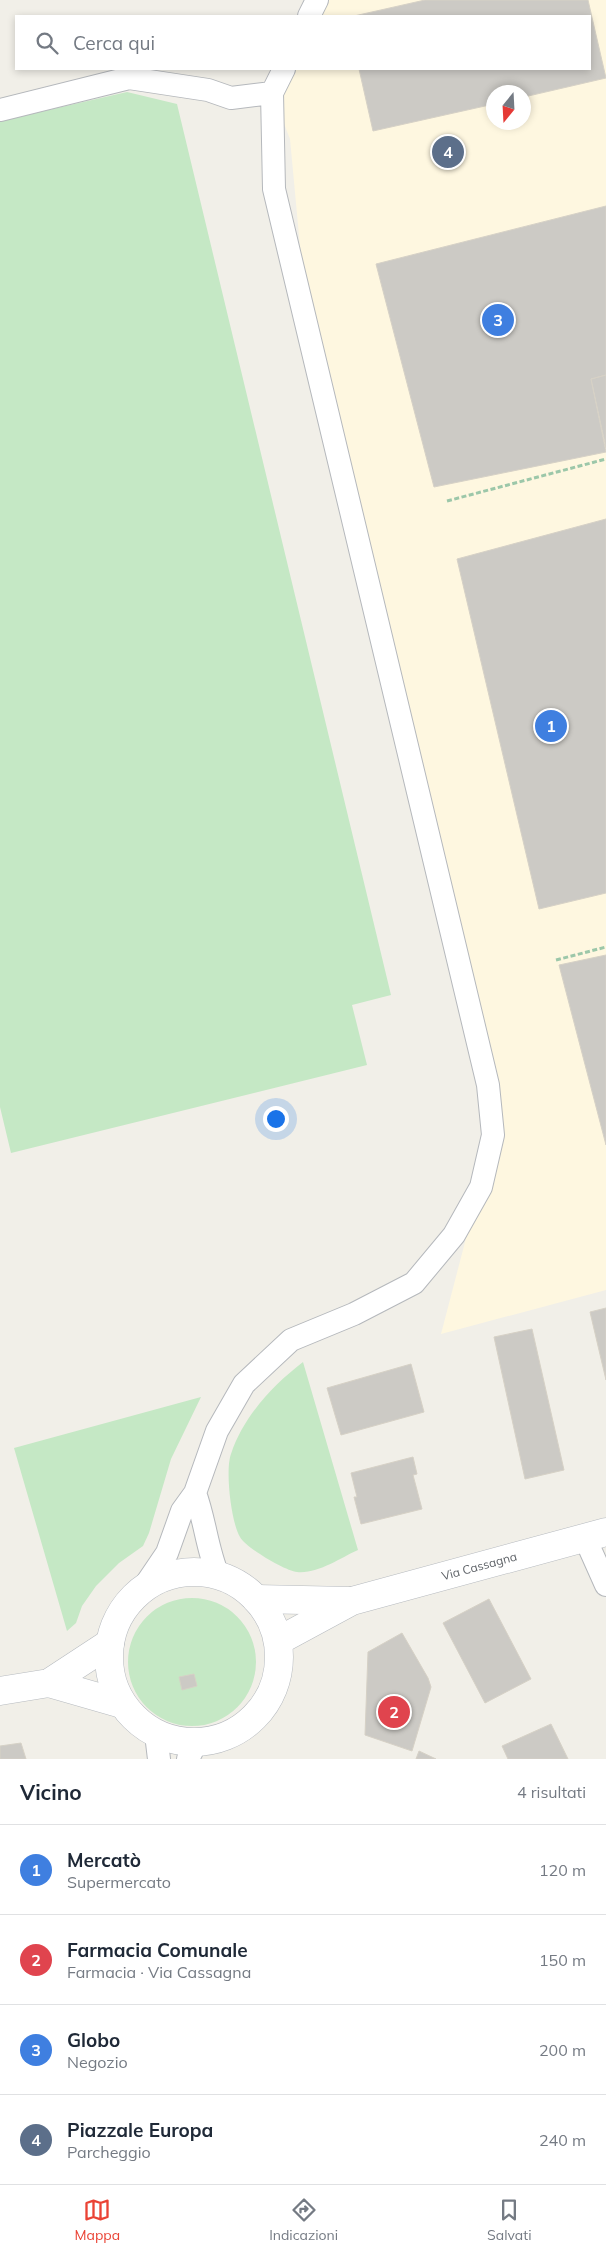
<!DOCTYPE html>
<html lang="it">
<head>
<meta charset="utf-8">
<style>
	:root { --surface:#fff; --page:#f2f2f3; --text:#1f2937; --muted:#747a83; --line:#e0e1e3; --accent:#ea4335 }
	body { margin:0; font-family:Mulish,sans-serif; background:var(--page); color:var(--text) }
	.compass { position:absolute; left:486px; top:85px; width:45px; height:45px; border-radius:50%; background:var(--surface); box-shadow:0 2px 8px #0003; rotate:198deg }
	.you { position:absolute; left:275px; top:1118px; width:18px; height:18px; margin:-12px; border:4px solid #fff; border-radius:50%; background:#1a73e8; box-shadow:0 0 0 8px #1a73e833 }
	.badge { display:grid; place-items:center; width:32px; height:32px; border-radius:50%; background:var(--accent); color:#fff; font-size:16px; font-weight:700 }
	.pin { position:absolute; translate:-50% -50%; border:2px solid #fff; box-shadow:0 1px 5px #0006 }
	.list { margin:0; padding:0; list-style:none }
	h2 { display:flex; justify-content:space-between; align-items:center; height:65px; margin:0; padding:0 20px; font-size:21px }
	h2 small { font-size:16px; font-weight:400; color:var(--muted) }
	.list li { display:grid; grid-template-columns:32px 1fr auto; gap:15px; align-items:center; box-sizing:border-box; height:90px; padding:0 20px; border-top:1px solid var(--line) }
	.list b { display:block; font-size:19px; white-space:nowrap }
	.list p { margin:0; font-size:16px; white-space:nowrap; color:var(--muted) }
	.list em { font-size:16px; font-style:normal; color:var(--muted) }
	.icon { flex:none; width:28px; height:28px; fill:none; stroke:currentColor; stroke-width:2; stroke-linecap:round; stroke-linejoin:round }
	.map { position:relative; flex:none; width:606px; height:1759px; overflow:hidden }
	.search { position:absolute; background:var(--surface); box-shadow:0 2px 8px #0003; left:15px; right:15px; top:15px; height:55px; display:flex; align-items:center; gap:12px; box-sizing:border-box; padding:0 18px; border-radius:0px; color:var(--muted); font-size:19px }
	.sheet { height:425px; background:var(--surface) }
	nav { display:flex; justify-content:space-around; align-items:center; box-sizing:border-box; height:70px; border-top:1px solid var(--line); background:var(--surface); font-size:14px; color:var(--muted) }
	nav a { display:grid; justify-items:center; gap:2px }
	nav .on { color:var(--accent) }
	.map>svg:first-child { display:block }
</style>
</head>
<body>
<div class="map">
<svg width="606" height="1759" viewBox="0 0 606 1759">
	<rect width="100%" height="100%" fill="#f1efe8"/>
	<!-- commercial -->
	<path fill="#fef7e0" fill-rule="evenodd" d="M317,0H606V1290L441,1334L493,1135L301,257L290,139L272,93L284,69H590V16H309ZM494,92H524V122H494Z"/>
	<!-- green -->
	<path fill="#c5e8c5" d="M127,92L177,104L391,995L352,1005L367,1065L11,1153L0,1107V121Z
		M303,1362L358,1550C340,1558 318,1574 297,1572C285,1571 245,1547 240,1537C231,1522 225,1470 231,1454C243,1417 273,1385 303,1362Z
		M201,1397L171,1459L149,1533L143,1546L119,1563L96,1586L82,1606L76,1623L67,1631L14,1448Z
		M128 1662a64 64 0 1 1 128 0a64 64 0 1 1-128 0Z"/>
	<!-- building -->
	<path fill="#cccac5" stroke="#d6d1c6" d="M425,0H588L606,78L524,97V92H494V104L373,131L359,69H590V16H354Z
		M606,206V375L591,379L606,452L434,487L376,264Z
		M606,375V448L591,379Z
		M606,519V893L539,909L457,559Z
		M606,955V1145L559,965Z
		M606,1308V1380L590,1312Z
		M532,1329L564,1470L525,1479L494,1337Z
		M411,1364L424,1412L341,1435L327,1388Z
		M413,1457L417,1474L413,1475L422,1509L361,1524L354,1497H357L351,1473Z
		M489,1599L531,1679L485,1703L443,1623Z
		M402,1633L428,1678L431,1687L412,1751L365,1735L368,1652Z
		M194,1674L197,1686L182,1690L179,1677Z
		M551,1724L568,1759H508L502,1746Z
		M21,1743L26,1759H0V1746Z
		M419,1751L436,1759H416Z"/>
	<g fill="none" stroke-linecap="round" stroke-linejoin="round">
		<!-- street casing -->
		<g stroke="#b5b8bc" stroke-width="24">
			<path id="street" d="M309,16L317,0
				M0,110L129,78L208,90L231,98L272,93
				M195,1493C205,1520 207,1549 218,1575
				M585,1538L606,1585
				M144,1587L167,1553L182,1511L195,1493L217,1431L244,1384L291,1340L354,1314L414,1283L454,1235L481,1187L493,1135L488,1085L274,189L272,93L284,69
				M156,1734L159,1759
				M188,1759L196,1743"/>
		</g>
		<!-- secondary casing -->
		<g stroke="#b6babf" stroke-width="29">
			<g id="secondary">
				<circle cx="194" cy="1657" r="85"/>
				<path d="M256,1599L350,1601"/>
				<path id="s1" d="M278,1641L352,1601L606,1532"/>
				<path d="M49,1683L122,1704"/>
				<path d="M0,1691L49,1683L110,1643"/>
			</g>
		</g>
		<!-- path -->
		<path stroke="#9cc7a9" stroke-width="3" stroke-dasharray="5 2.5" stroke-linecap="butt" d="M447,501L606,459
			M556,960L606,947"/>
		<!-- street -->
		<use href="#street" stroke="#fff" stroke-width="22"/>
		<!-- secondary -->
		<use href="#secondary" stroke="#fff" stroke-width="28"/>
	</g>
	<g text-anchor="middle" stroke-width="4" stroke-linejoin="round" paint-order="stroke">
		<!-- street labels -->
		<g font-size="12" fill="#5f6368" stroke="#fff">
			<text dy="4" stroke="none"><textPath href="#s1" startOffset="216">Via Cassagna</textPath></text>
		</g>
	</g>
</svg>
<svg class="compass" viewBox="-18 -18 36 36"><path d="M0-13l5 13h-10z" fill="#e53935"/><path d="M0 13l5-13h-10z" fill="#747a83"/></svg>
<div class="you"></div>
<div class="pin badge" style="left:551px;top:726px;background:#3f7fe0">1</div>
<div class="pin badge" style="left:394px;top:1712px;background:#e0444e">2</div>
<div class="pin badge" style="left:498px;top:320px;background:#3f7fe0">3</div>
<div class="pin badge" style="left:448px;top:152px;background:#5c6f8a">4</div>
<div class="search"><svg class="icon" aria-label="search" viewBox="0 0 24 24"><circle cx="10" cy="10" r="6"/><path d="M15 15l6 6"/></svg>Cerca qui</div>
</div>
<section class="sheet">
<h2>Vicino<small>4 risultati</small></h2>
<ul class="list">
<li><span class="badge" style="background:#3f7fe0">1</span><div><b>Mercatò</b><p>Supermercato</p></div><em>120 m</em></li>
<li><span class="badge" style="background:#e0444e">2</span><div><b>Farmacia Comunale</b><p>Farmacia · Via Cassagna</p></div><em>150 m</em></li>
<li><span class="badge" style="background:#3f7fe0">3</span><div><b>Globo</b><p>Negozio</p></div><em>200 m</em></li>
<li><span class="badge" style="background:#5c6f8a">4</span><div><b>Piazzale Europa</b><p>Parcheggio</p></div><em>240 m</em></li>
</ul>
</section>
<nav>
<a class="on"><svg class="icon" aria-label="map" viewBox="0 0 24 24"><path d="M3 6l6-2 6 2 6-2v14l-6 2-6-2-6 2zM9 4v14M15 6v14"/></svg>Mappa</a>
<a><svg class="icon" aria-label="directions" viewBox="0 0 24 24"><path d="M12 3l9 9-9 9-9-9zM9 14v-3h6M13 9l2 2-2 2"/></svg>Indicazioni</a>
<a><svg class="icon" aria-label="saved" viewBox="0 0 24 24"><path d="M7 4h10v16l-5-4-5 4z"/></svg>Salvati</a>
</nav>
</body>
</html>
